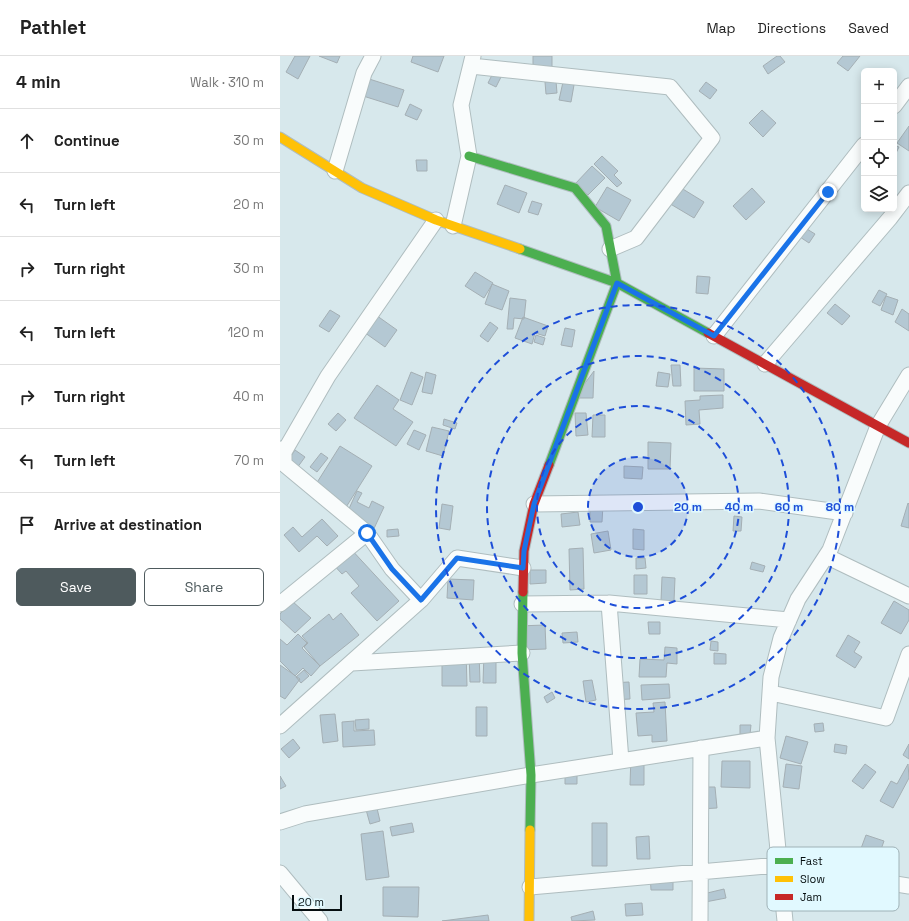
<!DOCTYPE html>
<html lang="en">
<head>
<meta charset="utf-8">
<style>
	:root { --surface:#fff; --page:#f2f2f2; --text:#222; --muted:#767676; --line:#e0e0e0; --accent:#4e5a5d }
	body { margin:0; font-family:"Space Grotesk",sans-serif; background:var(--page); color:var(--text) }
	.controls { position:absolute; right:12px; top:12px; display:grid; overflow:hidden; border-radius:6px; box-shadow:0 2px 10px #0003 }
	.controls button { width:36px; height:36px; display:grid; place-items:center; padding:0; border:0; border-bottom:1px solid var(--line); background:var(--surface); color:var(--text); font:20px sans-serif }
	.scale { position:absolute; left:12px; bottom:10px; width:50px; box-sizing:border-box; padding-left:4px; border:2px solid #050e10; border-top:0; font-size:11px; line-height:14px; white-space:nowrap; color:#050e10; -webkit-text-stroke:3px #e1f9ff; paint-order:stroke }
	.stop { position:absolute; width:12px; height:12px; margin:-9px; border:3px solid #1a73e8; border-radius:50%; background:#fff }
	.stop.end { background:#1a73e8; border-color:#fff; box-shadow:0 1px 4px #0008 }
	.list { margin:0; padding:0; list-style:none }
	h2 { display:flex; justify-content:space-between; align-items:center; height:52px; margin:0; padding:0 16px; font-size:17px }
	h2 small { font-size:13px; font-weight:400; color:var(--muted) }
	.list li { display:grid; grid-template-columns:26px 1fr auto; gap:12px; align-items:center; box-sizing:border-box; height:64px; padding:0 16px; border-top:1px solid var(--line) }
	.list b { display:block; font-size:15px; white-space:nowrap }
	.list em { font-size:13px; font-style:normal; color:var(--muted) }
	.actions { display:flex; gap:8px; padding:12px 16px }
	.actions a { flex:1; padding:9px 0; border:1px solid var(--accent); border-radius:6px; text-align:center; font-size:14px; color:var(--accent) }
	.actions .main { background:var(--accent); color:#fff }
	.icon { flex:none; width:22px; height:22px; fill:none; stroke:currentColor; stroke-width:2; stroke-linecap:round; stroke-linejoin:round }
	.map { position:relative; flex:none; width:629px; height:865px; overflow:hidden }
	header { display:flex; align-items:center; gap:24px; box-sizing:border-box; height:56px; padding:0 20px; background:var(--surface); border-bottom:1px solid var(--line) }
	header strong { font-size:19px }
	nav { display:flex; gap:22px; margin-inline-start:auto; font-size:14px }
	main { display:flex }
	aside { flex:1; background:var(--surface) }
	.map>svg:first-child { display:block }
</style>
</head>
<body>
<header>
<strong>Pathlet</strong>
<nav><a>Map</a><a>Directions</a><a>Saved</a></nav>
</header>
<main>
<aside>
<h2>4 min<small>Walk · 310 m</small></h2>
<ul class="list">
<li><svg class="icon" aria-label="ahead" viewBox="0 0 24 24"><path d="M12 20V5M6 11l6-6 6 6"/></svg><div><b>Continue</b></div><em>30 m</em></li>
<li><svg class="icon" aria-label="left" viewBox="0 0 24 24"><path d="M17 20v-9H6M10 6l-5 5 5 5"/></svg><div><b>Turn left</b></div><em>20 m</em></li>
<li><svg class="icon" aria-label="right" viewBox="0 0 24 24"><path d="M7 20v-9h11M14 6l5 5-5 5"/></svg><div><b>Turn right</b></div><em>30 m</em></li>
<li><svg class="icon" aria-label="left" viewBox="0 0 24 24"><path d="M17 20v-9H6M10 6l-5 5 5 5"/></svg><div><b>Turn left</b></div><em>120 m</em></li>
<li><svg class="icon" aria-label="right" viewBox="0 0 24 24"><path d="M7 20v-9h11M14 6l5 5-5 5"/></svg><div><b>Turn right</b></div><em>40 m</em></li>
<li><svg class="icon" aria-label="left" viewBox="0 0 24 24"><path d="M17 20v-9H6M10 6l-5 5 5 5"/></svg><div><b>Turn left</b></div><em>70 m</em></li>
<li><svg class="icon" aria-label="arrive" viewBox="0 0 24 24"><path d="M6 21V4h12l-3 4 3 4H6"/></svg><div><b>Arrive at destination</b></div></li>
</ul>
<div class="actions"><a class="main">Save</a><a>Share</a></div>
</aside>
<div class="map">
<svg width="629" height="865" viewBox="0 0 629 865">
	<rect width="100%" height="100%" fill="#d7e8ec"/>
	<!-- building -->
	<path fill="#b4c8d3" stroke="#a4afb4" d="M15,0H30L18,23L6,16Z
		M39,0H60L57,7Z
		M133,0H164L158,16L131,6Z
		M253,0H272V12H253Z
		M497,0H500L505,6L488,18L483,10Z
		M563,0H580L568,15L557,7Z
		M213,17L221,21L216,31L208,27Z
		M86,22L124,34L118,51L80,39Z
		M276,25L277,37L266,38L265,26Z
		M283,26L294,29L291,46L279,44Z
		M426,26L437,34L430,43L419,35Z
		M130,48L142,54L137,64L125,59Z
		M482,54L496,67L483,81L469,67Z
		M629,70V95L617,87Z
		M614,89L619,91L614,101Z
		M322,100L338,115L334,119L342,127L337,131L314,108Z
		M136,104H147V115H137Z
		M312,110L325,122L308,139L295,128Z
		M393,127L424,146L414,162L382,143Z
		M225,129L247,137L239,157L217,148Z
		M327,131L351,144L339,165L315,151Z
		M472,132L485,146L466,164L453,150Z
		M252,145L262,148L258,159L248,156Z
		M522,170L535,178L529,187L517,179Z
		M195,216L213,227L204,242L185,230Z
		M417,220L430,221L428,238L416,237Z
		M212,228L229,235L222,254L205,248Z
		M599,234L607,238L600,250L592,246Z
		M606,240L618,244L613,259L601,254Z
		M230,242L246,244L244,263L234,262L233,273H227Z
		M555,248L570,260L562,269L547,257Z
		M622,253L629,258V275L615,266Z
		M50,254L60,260L49,276L39,270Z
		M93,257L117,274L105,291L81,274Z
		M243,261L268,270L265,280L255,277L252,288L235,282Z
		M210,266L218,272L208,286L200,280Z
		M285,272L295,274L292,291L281,289Z
		M256,279L265,282L263,289L254,286Z
		M391,309H400L401,330H393Z
		M414,312L444,313V335H414Z
		M314,315L313,342H294Z
		M131,316L143,321L132,349L120,344Z
		M146,316L156,319L152,338L142,336Z
		M378,316L390,318L388,331L376,330Z
		M97,329L119,344L113,353L133,366L116,390L74,362Z
		M443,339V352L419,354L420,368L406,369L405,345L420,344V340Z
		M58,357L66,364L56,375L48,368Z
		M295,357H306L308,379L296,380Z
		M313,359H325V381H312Z
		M164,363L177,367L175,373L163,369Z
		M152,371L169,375L163,400L146,395Z
		M134,374L146,379L139,394L127,388Z
		M368,386L391,387L390,413H368Z
		M60,390L92,410L63,456L31,436Z
		M15,394L25,401L17,412L7,406Z
		M41,397L48,402L37,416L30,411Z
		M344,410L363,411L362,423L344,422Z
		M77,435L82,437L77,446L89,452L92,445L104,451L91,479L63,466Z
		M628,447L629,448V472L621,470Z
		M162,448L173,450L170,474L159,472Z
		M310,448L323,449L322,466H310Z
		M298,456L300,469L282,471L281,458Z
		M454,460L462,461L461,475H453Z
		M42,463L58,480L47,490L37,480L19,496L4,479L13,471L22,481Z
		M118,473L119,480L107,481V474Z
		M353,473L364,474V494L353,493Z
		M328,475L331,494L314,497L311,478Z
		M69,491L119,545L97,565L71,537L79,530L66,515L62,518L50,505Z
		M303,492L304,533L290,534L289,493Z
		M356,502H365L366,512L356,513Z
		M472,506L485,510L483,516L470,513Z
		M250,514H266V527L250,528Z
		M354,519H367V538H354Z
		M382,521L395,522L394,545H381Z
		M168,523L194,524L193,544L167,542Z
		M12,545L31,562L15,577L0,563V558Z
		M614,545L629,554V564L621,578L601,567Z
		M61,557L79,579L40,610L24,591L28,587L22,580L49,558L53,564Z
		M368,566H380V578H369Z
		M265,569L266,593L239,594L238,570Z
		M297,576L298,586L283,587L282,577Z
		M18,578L27,587L22,592L40,610L31,620L23,612L15,620L0,605V583L7,589Z
		M568,579L580,586L574,596L582,601L575,612L556,600Z
		M431,585L438,586V595L430,594Z
		M385,591L397,592V608L387,607L386,621H359L360,603L384,604Z
		M186,594L187,630H162V595Z
		M189,596H199L200,626H190Z
		M204,597L216,598V627H203Z
		M434,597L446,598V608H434Z
		M0,609L20,623L5,643L0,640Z
		M24,614L29,620L21,627L16,621Z
		M312,624L316,644L306,646L303,625Z
		M349,626L350,643L332,644L331,627Z
		M389,628L390,642L362,644L361,629Z
		M272,636L275,642L267,647L264,641Z
		M385,646L387,685L372,686V679L358,680L356,657L374,656L373,647Z
		M196,651H207V680H196Z
		M55,658L58,685L43,687L40,659Z
		M89,663V673L76,674L75,664Z
		M74,665V675L94,674L95,689L63,691L62,666Z
		M543,667L544,675L535,676L534,668Z
		M460,669H471L470,678H460Z
		M506,680L528,686L521,708L500,702Z
		M13,683L20,692L9,702L1,693Z
		M555,688L567,690L566,698L554,696Z
		M629,688V703L623,699Z
		M351,700H364V729H350Z
		M442,705H470V732L441,731Z
		M506,708L522,710L519,733L503,731Z
		M585,708L596,716L583,733L572,725Z
		M628,708L629,722L613,752L600,745L611,725L617,728Z
		M285,714H297V728H285Z
		M0,720L6,730L0,733Z
		M419,731H435L437,752L420,753Z
		M96,748L100,765L90,768L85,750Z
		M132,767L134,776L112,780L110,771Z
		M312,767H327V810H312Z
		M103,775L109,821L86,824L81,778Z
		M586,779L604,785L594,813L576,806Z
		M369,780L370,803H357L356,781Z
		M393,817V834H371L370,818Z
		M103,831H139L138,861L103,860Z
		M444,833L446,842L420,847L419,839Z
		M362,847L363,859L346,860L345,848Z
		M313,855L315,864L292,865L291,861Z
		M208,859L209,865H162Z"/>
	<g fill="none" stroke-linecap="round" stroke-linejoin="round">
		<!-- street casing -->
		<g stroke="#afbdbf" stroke-width="17">
			<path id="street" d="M191,10L390,31L432,82L356,182L330,193
				M614,50L629,30
				M55,115L84,17L93,0
				M173,170L189,100L181,49L193,0
				M434,280L584,89
				M485,308L610,162L629,137
				M0,393L4,396V408L87,477L112,513L141,544
				M4,396L48,320L156,164
				M254,448L479,445L565,457
				M546,500L629,540
				M329,547L341,705
				M0,548L87,477
				M242,548L329,547L509,564
				M72,607L242,597
				M491,637L606,662L629,598
				M0,670L141,544L177,502L243,512
				M0,766L25,758L251,719L487,682
				M0,817L40,865
				M250,831L499,809L629,830
				M420,865L421,692
				M505,865L487,682L491,621L501,582L518,543L550,494L598,370L629,319"/>
		</g>
		<!-- fast casing -->
		<g stroke="#afbdbf" stroke-width="11">
			<path id="fast" d="M189,100L295,132L326,170L337,227L269,409
				M240,193L337,227L428,277
				M243,536L242,597L251,719L250,774"/>
		</g>
		<!-- slow casing -->
		<g stroke="#afbdbf" stroke-width="11">
			<path id="slow" d="M0,81L82,132L156,164L240,193
				M249,865L250,774"/>
		</g>
		<!-- jam casing -->
		<g stroke="#afbdbf" stroke-width="11">
			<path id="jam" d="M428,277L629,387
				M243,536L244,495L254,448L269,409"/>
		</g>
		<!-- street -->
		<use href="#street" stroke="#f9fcfc" stroke-width="15"/>
		<!-- fast -->
		<use href="#fast" stroke="#4caf50" stroke-width="9"/>
		<!-- slow -->
		<use href="#slow" stroke="#ffc107" stroke-width="9"/>
		<!-- jam -->
		<use href="#jam" stroke="#c62828" stroke-width="9"/>
	</g>
	<g fill="none" stroke-linecap="round" stroke-linejoin="round">
		<!-- route -->
		<path stroke="#1a73e8" stroke-width="5" d="M87,477L112,513L141,544L177,502L243,512L244,495L254,448L337,227L434,280L548,136"/>
	</g>
	<!-- distance rings -->
	<circle cx="358" cy="451" r="50" fill="#1d4ed8" fill-opacity=".12"/>
	<g fill="none" stroke="#1d4ed8" stroke-width="2" stroke-dasharray="7 5">
		<circle cx="358" cy="451" r="50"/>
		<circle cx="358" cy="451" r="101"/>
		<circle cx="358" cy="451" r="151"/>
		<circle cx="358" cy="451" r="202"/>
	</g>
	<!-- legend -->
	<rect x="487" y="791" width="132" height="64" rx="6" fill="#e1f9ff" stroke="#9fb2b7" stroke-width="1"/>
	<rect x="495" y="802" width="18" height="6" fill="#4caf50"/>
	<rect x="495" y="820" width="18" height="6" fill="#ffc107"/>
	<rect x="495" y="838" width="18" height="6" fill="#c62828"/>
	<g font-size="11" fill="#050e10">
		<text x="520" y="809">Fast</text>
		<text x="520" y="827">Slow</text>
		<text x="520" y="845">Jam</text>
	</g>
	<circle cx="358" cy="451" r="6" fill="#1d4ed8" stroke="#e1f9ff" stroke-width="2"/>
	<g font-size="12" text-anchor="middle" font-weight="bold" fill="#1d4ed8" stroke="#e1f9ff" stroke-width="3" stroke-linejoin="round" paint-order="stroke">
		<text x="408" y="455">20 m</text>
		<text x="459" y="455">40 m</text>
		<text x="509" y="455">60 m</text>
		<text x="560" y="455">80 m</text>
	</g>
</svg>
<div class="controls">
<button>+</button>
<button>−</button>
<button><svg class="icon" aria-label="locate" viewBox="0 0 24 24"><circle cx="12" cy="12" r="6"/><path d="M12 2v4M12 18v4M2 12h4M18 12h4"/></svg></button>
<button><svg class="icon" aria-label="layers" viewBox="0 0 24 24"><path d="M12 4l9 5-9 5-9-5zM3 14l9 5 9-5"/></svg></button>
</div>
<div class="scale">20 m</div>
<div class="stop" style="left:87px;top:477px"></div>
<div class="stop end" style="left:548px;top:136px"></div>
</div>
</main>
</body>
</html>
